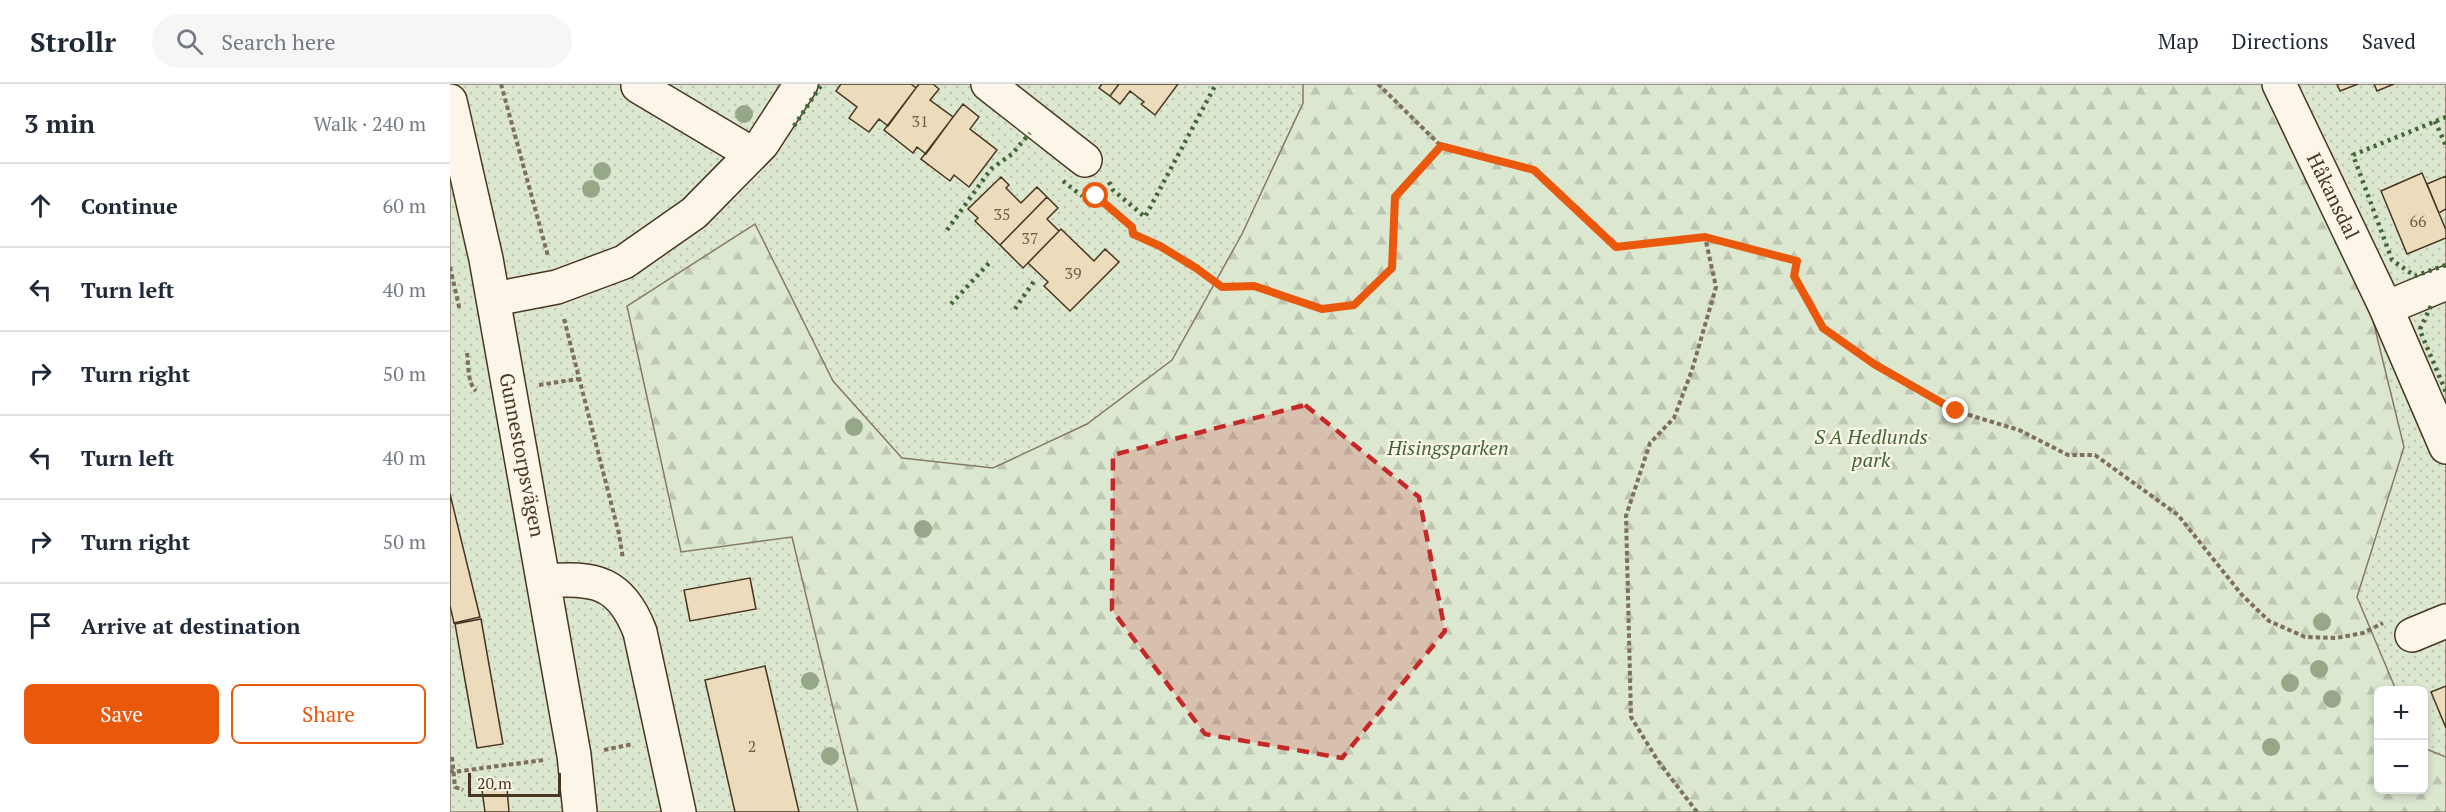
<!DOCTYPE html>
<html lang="en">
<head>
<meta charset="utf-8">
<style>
	:root { --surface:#fff; --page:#f6f6f7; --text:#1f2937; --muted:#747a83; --line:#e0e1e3; --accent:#ea580c }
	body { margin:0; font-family:"PT Serif",serif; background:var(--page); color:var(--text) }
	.controls { position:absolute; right:18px; bottom:18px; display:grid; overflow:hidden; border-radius:9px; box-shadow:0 3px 9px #0003 }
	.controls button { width:54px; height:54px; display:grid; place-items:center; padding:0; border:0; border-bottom:2px solid var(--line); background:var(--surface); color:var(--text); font:30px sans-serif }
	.scale { position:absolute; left:18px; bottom:15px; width:93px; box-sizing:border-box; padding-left:6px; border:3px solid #4a3520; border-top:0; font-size:16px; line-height:21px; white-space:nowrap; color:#4a3520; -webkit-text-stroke:4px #fbf6e9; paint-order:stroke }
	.stop { position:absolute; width:18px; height:18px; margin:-14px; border:4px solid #ea580c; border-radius:50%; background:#fff }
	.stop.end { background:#ea580c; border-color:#fff; box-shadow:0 2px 6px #0008 }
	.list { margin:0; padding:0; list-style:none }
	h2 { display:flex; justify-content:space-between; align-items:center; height:78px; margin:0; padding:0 24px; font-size:26px }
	h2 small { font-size:20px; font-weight:400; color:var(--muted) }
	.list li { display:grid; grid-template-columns:39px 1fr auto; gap:18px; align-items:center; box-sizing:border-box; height:84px; padding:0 24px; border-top:2px solid var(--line) }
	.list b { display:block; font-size:22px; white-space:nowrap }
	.list em { font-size:20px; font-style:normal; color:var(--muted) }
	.actions { display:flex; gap:12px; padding:18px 24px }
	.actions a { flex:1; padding:14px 0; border:2px solid var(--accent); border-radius:9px; text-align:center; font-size:21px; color:var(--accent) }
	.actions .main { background:var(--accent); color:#fff }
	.icon { flex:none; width:33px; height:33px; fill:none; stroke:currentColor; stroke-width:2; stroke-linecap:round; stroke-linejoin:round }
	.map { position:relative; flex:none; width:1996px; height:728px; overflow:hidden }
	header { display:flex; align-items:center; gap:36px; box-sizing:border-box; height:84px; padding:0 30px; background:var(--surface); border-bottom:2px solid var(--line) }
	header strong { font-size:28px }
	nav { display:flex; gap:33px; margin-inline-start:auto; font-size:21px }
	.search { width:420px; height:54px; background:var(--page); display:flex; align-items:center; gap:15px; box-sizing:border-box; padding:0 21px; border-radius:33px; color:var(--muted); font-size:22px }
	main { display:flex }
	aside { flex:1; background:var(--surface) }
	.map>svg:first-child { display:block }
</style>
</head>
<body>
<header>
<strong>Strollr</strong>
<div class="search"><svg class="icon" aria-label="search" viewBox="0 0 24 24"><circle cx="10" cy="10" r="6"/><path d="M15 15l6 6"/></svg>Search here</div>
<nav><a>Map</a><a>Directions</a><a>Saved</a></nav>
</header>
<main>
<aside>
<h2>3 min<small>Walk · 240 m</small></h2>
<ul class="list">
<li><svg class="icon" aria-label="ahead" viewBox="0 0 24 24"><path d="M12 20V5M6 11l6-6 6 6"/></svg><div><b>Continue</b></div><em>60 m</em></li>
<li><svg class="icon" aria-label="left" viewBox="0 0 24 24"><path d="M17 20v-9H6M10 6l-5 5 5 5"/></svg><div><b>Turn left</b></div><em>40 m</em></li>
<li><svg class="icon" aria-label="right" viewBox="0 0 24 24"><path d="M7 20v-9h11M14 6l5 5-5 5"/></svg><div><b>Turn right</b></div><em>50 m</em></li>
<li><svg class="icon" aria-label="left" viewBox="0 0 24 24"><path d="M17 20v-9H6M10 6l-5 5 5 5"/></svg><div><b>Turn left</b></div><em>40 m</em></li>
<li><svg class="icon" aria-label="right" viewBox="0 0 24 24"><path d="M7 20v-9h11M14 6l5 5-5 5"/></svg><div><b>Turn right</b></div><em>50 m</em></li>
<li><svg class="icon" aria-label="arrive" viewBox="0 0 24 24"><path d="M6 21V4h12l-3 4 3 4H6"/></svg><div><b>Arrive at destination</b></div></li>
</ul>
<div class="actions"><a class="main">Save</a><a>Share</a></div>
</aside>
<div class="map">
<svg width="1996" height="728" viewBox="0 0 1996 728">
	<defs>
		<pattern id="grass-dots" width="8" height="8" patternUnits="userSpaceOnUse" patternTransform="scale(1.5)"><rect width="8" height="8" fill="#dce7d0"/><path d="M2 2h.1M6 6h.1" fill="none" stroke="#bec7b2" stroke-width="1.8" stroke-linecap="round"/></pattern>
		<pattern id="forest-firs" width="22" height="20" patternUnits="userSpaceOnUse" patternTransform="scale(1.5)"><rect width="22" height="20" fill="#dce7d0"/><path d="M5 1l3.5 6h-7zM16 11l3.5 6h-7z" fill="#bec7b2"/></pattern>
	</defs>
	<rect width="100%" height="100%" fill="#fbf6e9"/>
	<!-- grass -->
	<path fill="url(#grass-dots)" stroke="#887966" stroke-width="1.5" fill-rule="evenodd" d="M0,0H1996V728H0ZM1928,606H1974V706H1928Z"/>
	<!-- forest -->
	<path fill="url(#forest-firs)" stroke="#887966" stroke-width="1.5" d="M853,0H1818L1917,212L1954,363L1907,513L1946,606H1928V706H1974V664L1996,673V728H408L342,453L231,468L177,222L305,140L383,297L452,374L543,384L637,340L722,276L792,150L853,19Z"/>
	<!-- building -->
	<path fill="#ecdcbc" stroke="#4a3520" stroke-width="1.5" d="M391,0H461L466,4L438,42L429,35L419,48L399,34L407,23L386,7Z
		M469,0H483L489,5L480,16L503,33L476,70L467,63L463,69L434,46Z
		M652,0H669L660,12L649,4Z
		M669,0H728L705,31L691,20L694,18L680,7L670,20L660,12Z
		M1887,0H1908L1890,7Z
		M1924,0H1944L1927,7Z
		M513,20L529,33L520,45L547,66L519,103L504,91L500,97L471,75Z
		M1972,89L1996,146V154L1957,170L1931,107Z
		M1996,92V125L1989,129L1977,100Z
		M551,93L559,101L556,104L571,119L587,103L597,113L550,161L525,137L528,134L518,125Z
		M597,113L608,124L597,135L609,147L573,184L550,161Z
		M611,145L644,177L655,165L669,178L620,227L594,202L598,198L578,179Z
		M0,410L30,533L4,539L0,522Z
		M300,494L306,525L240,537L234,506Z
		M31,535L53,660L27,664L5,540Z
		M315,582L349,728H285L255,596Z
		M1996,602V644L1981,608Z
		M57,704L59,728H35L32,706Z"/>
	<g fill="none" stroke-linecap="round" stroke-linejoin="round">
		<!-- minor casing -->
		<g stroke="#4a3520" stroke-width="36">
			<path id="minor" d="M538,0L635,76
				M1829,0L1936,224L1996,363
				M188,2L302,70
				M0,17L36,175L124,671L130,728
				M44,215L107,203L174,178L244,129L312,60L351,0
				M1936,224L1996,199
				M95,497C145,493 171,498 190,548L229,728
				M1962,551L1996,537"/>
		</g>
		<!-- path -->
		<path stroke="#7f6f5c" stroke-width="4" stroke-dasharray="4.5 3" stroke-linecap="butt" d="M51,0L98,172
			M928,0L991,62
			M646,112L682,143L683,150L710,162L746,184L772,203L804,202L872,225L904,221L942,184L945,113L991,62L1084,86L1166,163L1255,153L1347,177L1344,192L1373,244L1424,280L1506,327L1569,346L1618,371H1645L1728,431L1792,511L1819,537L1855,553L1886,554L1913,549L1933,539
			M0,183L10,227
			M114,235L169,450L173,475
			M17,269C19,282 17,298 26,307
			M89,301L128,295
			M154,666L183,660
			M2,673L5,703L13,706
			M0,686L3,688L94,676
			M1247,728L1208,677L1181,633L1176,432L1200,359L1224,334L1242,286L1266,203L1255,153"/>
		<!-- minor -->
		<use href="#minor" stroke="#fbf6e9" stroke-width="33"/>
		<!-- hedge -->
		<path stroke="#436837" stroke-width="4.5" stroke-dasharray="3 4.5" stroke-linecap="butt" d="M1996,33L1903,71L1942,176L1965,192L1996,181
			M1985,37L1996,62
			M344,42L372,0
			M613,97L632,112
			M659,98L663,106L695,133L766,0
			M497,146L541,85L562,70L580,49
			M501,220L541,177
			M1981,222L1970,245L1971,249L1996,308
			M565,225L584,197"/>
	</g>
	<!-- trees -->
	<g fill="#96a887">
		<circle cx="294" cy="30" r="9"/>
		<circle cx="152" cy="87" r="9"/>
		<circle cx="141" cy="105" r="9"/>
		<circle cx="404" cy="343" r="9"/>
		<circle cx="473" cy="445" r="9"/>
		<circle cx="1872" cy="538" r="9"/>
		<circle cx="1869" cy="585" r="9"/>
		<circle cx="360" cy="597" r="9"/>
		<circle cx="1840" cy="599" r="9"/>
		<circle cx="1882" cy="615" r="9"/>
		<circle cx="1821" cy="663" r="9"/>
		<circle cx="380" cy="672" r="9"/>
	</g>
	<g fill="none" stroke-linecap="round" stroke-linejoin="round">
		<!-- route -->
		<path stroke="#ea580c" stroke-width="8" d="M646,112L682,143L683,150L710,162L746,184L772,203L804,202L872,225L904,221L942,184L945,113L991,62L1084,86L1166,163L1255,153L1347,177L1344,192L1373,244L1424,280L1506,327"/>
	</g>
	<!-- marked area -->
	<path fill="#c62828" fill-opacity="0.2" stroke="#c62828" stroke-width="4.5" stroke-dasharray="12 8" stroke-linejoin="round" d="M855,321L969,413L995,547L892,674L755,650L662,526L663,371Z"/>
	<g text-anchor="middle" stroke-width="4.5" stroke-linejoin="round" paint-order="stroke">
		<!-- number labels -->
		<g font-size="16" fill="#725f47">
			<text x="470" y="43">31</text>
			<text x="552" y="136">35</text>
			<text x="1968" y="143">66</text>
			<text x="580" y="160">37</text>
			<text x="623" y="195">39</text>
			<text x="302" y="668">2</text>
		</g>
		<!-- street labels -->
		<g font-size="20" fill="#4a3520" stroke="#fbf6e9">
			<text transform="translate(1883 112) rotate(64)" y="7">Håkansdal</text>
			<text transform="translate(72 371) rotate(79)" y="7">Gunnestorpsvägen</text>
		</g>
		<!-- park labels -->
		<g font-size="20" font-style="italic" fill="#436837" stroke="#fbf6e9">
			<text x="1421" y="360">S A Hedlunds<tspan x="1421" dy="23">park</tspan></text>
			<text x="998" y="371">Hisingsparken</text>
		</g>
	</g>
</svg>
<div class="controls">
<button>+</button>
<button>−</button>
</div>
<div class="scale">20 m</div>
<div class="stop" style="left:646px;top:112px"></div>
<div class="stop end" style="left:1506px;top:327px"></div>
</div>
</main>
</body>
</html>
